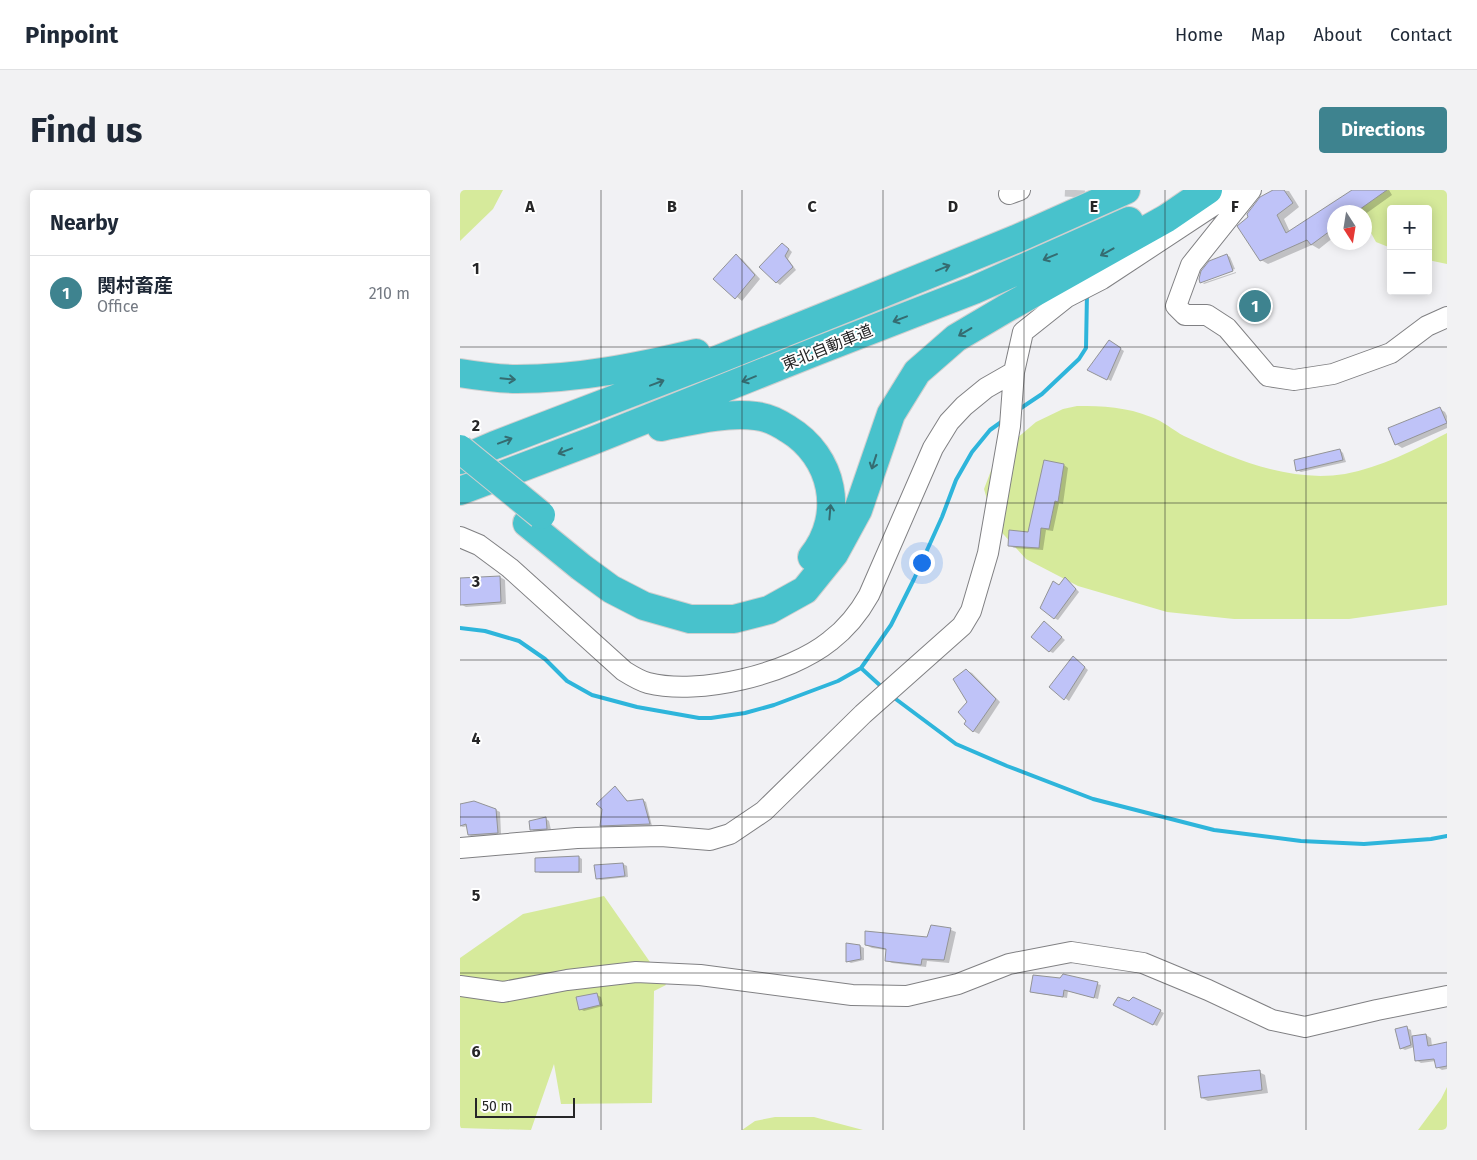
<!DOCTYPE html>
<html lang="en">
<head>
<meta charset="utf-8">
<style>
	:root { --surface:#fff; --page:#f2f2f3; --text:#1f2937; --muted:#747a83; --line:#e0e1e3; --accent:#3e838f }
	body { margin:0; font-family:"Fira Sans","Noto Sans JP",sans-serif; background:var(--page); color:var(--text) }
	.controls { position:absolute; right:15px; top:15px; display:grid; overflow:hidden; border-radius:5px; box-shadow:0 2px 12px #0003 }
	.controls button { width:45px; height:45px; display:grid; place-items:center; padding:0; border:0; border-bottom:1px solid var(--line); background:var(--surface); color:var(--text); font:25px sans-serif }
	.compass { position:absolute; left:867px; top:15px; width:45px; height:45px; border-radius:50%; background:var(--surface); box-shadow:0 2px 12px #0003; rotate:168deg }
	.scale { position:absolute; left:15px; bottom:12px; width:100px; box-sizing:border-box; padding-left:5px; border:2px solid #262627; border-top:0; font-size:14px; line-height:18px; white-space:nowrap; color:#262627; -webkit-text-stroke:4px #fff; paint-order:stroke }
	.you { position:absolute; left:461px; top:372px; width:18px; height:18px; margin:-12px; border:4px solid #fff; border-radius:50%; background:#1a73e8; box-shadow:0 0 0 8px #1a73e833 }
	.badge { display:grid; place-items:center; width:32px; height:32px; border-radius:50%; background:var(--accent); color:#fff; font-size:16px; font-weight:700 }
	.pin { position:absolute; translate:-50% -50%; border:2px solid #fff; box-shadow:0 1px 5px #0006 }
	.list { margin:0; padding:0; list-style:none }
	h2 { display:flex; justify-content:space-between; align-items:center; height:65px; margin:0; padding:0 20px; font-size:21px }
	h2 small { font-size:16px; font-weight:400; color:var(--muted) }
	.list li { display:grid; grid-template-columns:32px 1fr auto; gap:15px; align-items:center; box-sizing:border-box; height:75px; padding:0 20px; border-top:1px solid var(--line) }
	.list b { display:block; font-size:19px; white-space:nowrap }
	.list p { margin:0; font-size:16px; white-space:nowrap; color:var(--muted) }
	.list em { font-size:16px; font-style:normal; color:var(--muted) }
	.map { position:relative; flex:none; width:987px; height:940px; overflow:hidden; border-radius:5px }
	header { display:flex; align-items:center; gap:30px; box-sizing:border-box; height:70px; padding:0 25px; background:var(--surface); border-bottom:1px solid var(--line) }
	header strong { font-size:24px }
	nav { display:flex; gap:28px; margin-inline-start:auto; font-size:18px }
	.intro { display:flex; align-items:center; justify-content:space-between; box-sizing:border-box; height:120px; padding:0 30px }
	h1 { margin:0; font-size:35px }
	.button { padding:12px 22px; border-radius:5px; background:var(--accent); color:#fff; font-size:18px; font-weight:700 }
	main { display:flex; gap:30px; padding:0 30px }
	aside { flex:1; background:var(--surface); border-radius:5px; box-shadow:0 2px 12px #0003 }
	.map>svg:first-child { display:block }
</style>
</head>
<body>
<header>
<strong>Pinpoint</strong>
<nav><a>Home</a><a>Map</a><a>About</a><a>Contact</a></nav>
</header>
<div class="intro"><h1>Find us</h1><a class="button">Directions</a></div>
<main>
<aside>
<h2>Nearby<small></small></h2>
<ul class="list">
<li><span class="badge">1</span><div><b>関村畜産</b><p>Office</p></div><em>210 m</em></li>
</ul>
</aside>
<div class="map">
<svg width="987" height="940" viewBox="0 0 987 940">
	<rect width="100%" height="100%" fill="#f1f1f4"/>
	<!-- green -->
	<path fill="#d6ea9b" d="M0,0H43L33,19L0,51Z
		M896,0H987V74L968,70V19H931V58L916,52L905,32L904,22H900Z
		M617,216C643,216 667,217 691,227C703,231 713,240 724,246C774,269 829,293 885,284C921,277 955,260 987,243V415L889,429H774L707,422L618,396L566,369L534,334L524,299L537,265L576,232L603,219Z
		M144,706L206,795L194,801L192,913L101,914L94,874L71,940L0,938V768L63,724Z
		M987,897V940H958L981,909Z
		M315,927H354L403,940H282L295,931Z"/>
	<!-- shadow -->
	<path fill="#0003" d="M816,0L829,1L839,17L824,29L830,42L894,0H929L932,5L904,25V22H874V47L859,59L852,55L808,74L801,70Z
		M326,56L332,62L328,69L336,80L320,95L316,92Z
		M767,65L770,67L775,79L741,92Z
		M276,66L282,69L300,89L282,111L255,89Z
		M776,82V83L744,94L743,93Z
		M649,151L664,161L651,191L629,179Z
		M980,219L985,222L987,226V238L942,258L936,254Z
		M880,260L883,263L886,272L841,282L837,280Z
		M604,275L608,278L603,314L599,313L593,341L586,340L583,360L554,358L549,355L569,343Z
		M40,387L45,390L46,414L6,417L0,414V389Z
		M606,388L619,402L598,430L594,428L599,396Z
		M588,435L605,450L593,463L589,461Z
		M617,470L628,480L609,511L591,497Z
		M506,480L512,483L540,512L519,544L513,541L508,531Z
		M155,598L169,612L183,610L186,612L192,636L144,637L141,635Z
		M0,615L36,620L40,622L41,644L13,647L9,645L8,636L3,637L0,636Z
		M85,628L89,631L91,640L75,642L71,639Z
		M119,667L122,669V683H80L77,681Z
		M163,674L167,676L168,687L141,690L137,688Z
		M491,740L496,742L489,773L467,771L466,777L432,773L426,770L427,760L412,758L406,755L468,748Z
		M400,756L404,758V770L391,773L387,771Z
		M603,785L641,795L638,809L608,801L607,808L575,803L571,801L601,790Z
		M137,805L141,807L143,816L124,821L120,819Z
		M674,808L704,823L697,836L658,817L670,813Z
		M947,838L951,840L952,847L966,845L971,848L972,856L987,853V879L982,880L977,877L976,871L961,873L956,870L954,857L945,860L941,858Z
		M799,882L805,885L808,903L748,911L742,908Z"/>
	<g fill="none" stroke-linecap="round" stroke-linejoin="round">
		<!-- stream -->
		<path stroke="#2eb5db" stroke-width="4" d="M558,220L582,204L619,169L626,158L627,103
			M0,438L25,441L59,451L85,469L107,491L132,505L177,517L239,528H251L285,523L314,515L378,491L401,478L431,435L454,389L482,327L496,290L512,262L530,240L544,230
			M401,478L424,499
			M433,507L496,554L547,576L633,609L754,640L841,651L904,654L971,649L987,646"/>
	</g>
	<!-- building -->
	<path fill="#bfc3f8" stroke="#939496" d="M813,0H824L833,13L817,25L826,43L892,0H927L896,22H874V38L851,55L847,50L800,71L777,36L788,27L787,24L800,7Z
		M322,53L329,59L325,66L333,77L316,93L299,77Z
		M276,64L295,85L275,109L253,89Z
		M767,64L773,81L740,93L739,89L741,81L749,71Z
		M649,150L661,158L647,190L627,180Z
		M980,217L987,233L935,255L928,238Z
		M880,259L883,270L836,281L834,270Z
		M584,270L604,274L598,312L595,311L589,339L581,338L579,358L548,356L549,340L568,342Z
		M40,386L41,412L0,415V388Z
		M605,387L616,399L594,429L580,418L593,391L599,395Z
		M584,431L602,447L589,462L571,447Z
		M613,466L625,477L604,510L589,497Z
		M506,479L536,509L513,542L504,534L506,531L498,522L507,512L493,489Z
		M155,596L167,611L183,609L190,634L140,636L142,619L136,614Z
		M14,611L36,619L38,643L8,645L6,634L0,636V614Z
		M86,627L87,639L70,640L69,631Z
		M119,666V682H75V668Z
		M163,673L165,686L136,689L134,675Z
		M471,735L491,738L484,770L462,769L461,775L425,771L426,759L405,755V741L467,747Z
		M386,753L400,755L401,769L386,772Z
		M603,784L638,792L634,808L604,800L603,807L570,802L573,785L600,788Z
		M137,803L140,815L119,820L116,807Z
		M658,807L669,811L673,807L701,820L693,835L653,815Z
		M947,836L951,855L940,859L935,839Z
		M966,844L968,856L987,852V876L976,878L974,869L955,871L952,846Z
		M800,880L802,900L741,908L738,886Z"/>
	<g fill="none" stroke-linecap="round" stroke-linejoin="round">
		<!-- minor-tunnel -->
		<path stroke="#c8c8cb" stroke-width="20" stroke-dasharray="20 10" stroke-linecap="butt" d="M612,67L615,0"/>
		<!-- minor casing -->
		<g stroke="#808083" stroke-width="22">
			<path id="minor" d="M791,0L731,75L716,116L725,125H747L767,138L808,186L834,190L873,184L931,163L967,136L987,127
				M549,4L560,0
				M0,347L19,355L50,378L164,481C172,486 180,491 188,493C239,506 329,484 370,451C387,438 399,423 409,405L473,258L489,232L504,216L526,198L554,182
				M0,658L117,648L201,646L250,650L270,644L304,621L403,524L502,436L511,421L528,363L550,236L554,182L563,142L607,107L642,89L777,0
				M0,796L43,802L107,790L176,782L240,785L392,805L447,806L498,794L549,774L611,762L683,773L748,800L812,830L845,837L917,820L987,806"/>
		</g>
		<!-- highway casing -->
		<g stroke="#cfcfcf" stroke-width="30">
			<path id="highway" d="M0,183C19,186 39,189 57,189C118,189 177,177 236,163
				M201,237C231,231 266,222 296,226C307,227 319,233 328,239C373,266 386,325 352,367
				M0,270L35,255L249,173L406,110L556,49L666,0
				M0,301L132,251L357,161L514,100L669,31
				M67,333L121,377L151,399L184,416L230,429H274L309,420L345,400L374,364L398,320L431,224L457,182L496,148L545,119L707,28L748,0"/>
		</g>
		<!-- minor -->
		<use href="#minor" stroke="#fff" stroke-width="20"/>
		<!-- highway -->
		<use href="#highway" stroke="#48c2cc" stroke-width="28"/>
		<!-- highway-bridge casing -->
		<g stroke="#cfcfcf" stroke-width="30" stroke-linecap="butt">
			<path id="highway-bridge" d="M0,259L81,325"/>
		</g>
		<!-- highway-bridge -->
		<use href="#highway-bridge" stroke="#48c2cc" stroke-width="28"/>
	</g>
	<!-- one-way arrows -->
	<defs><path id="oneway-shaft" d="M-6 0H5M1.5-3L5.5 0L1.5 3" fill="none" stroke-width="1.6" stroke-linecap="round" stroke-linejoin="round" transform="scale(1.25)"/></defs>
	<g stroke="#356c71">
		<use href="#oneway-shaft" transform="translate(647 62) rotate(151)"/>
		<use href="#oneway-shaft" transform="translate(590 67) rotate(157)"/>
		<use href="#oneway-shaft" transform="translate(483 78) rotate(-22)"/>
		<use href="#oneway-shaft" transform="translate(440 129) rotate(159)"/>
		<use href="#oneway-shaft" transform="translate(505 142) rotate(149)"/>
		<use href="#oneway-shaft" transform="translate(48 189) rotate(5)"/>
		<use href="#oneway-shaft" transform="translate(289 189) rotate(158)"/>
		<use href="#oneway-shaft" transform="translate(197 193) rotate(-21)"/>
		<use href="#oneway-shaft" transform="translate(45 251) rotate(-21)"/>
		<use href="#oneway-shaft" transform="translate(105 261) rotate(159)"/>
		<use href="#oneway-shaft" transform="translate(414 272) rotate(108)"/>
		<use href="#oneway-shaft" transform="translate(370 322) rotate(-85)"/>
	</g>
	<!-- grid -->
	<path fill="none" stroke="#262627" stroke-width="1" stroke-opacity="0.55" d="M141,0V940M282,0V940M423,0V940M564,0V940M705,0V940M846,0V940M0,157H987M0,313H987M0,470H987M0,627H987M0,783H987"/>
	<g text-anchor="middle" stroke-width="4" stroke-linejoin="round" paint-order="stroke">
		<!-- street labels -->
		<g font-size="16" fill="#262627" stroke="#fff">
			<text transform="translate(367 157) rotate(-22)" y="6">東北自動車道</text>
		</g>
	</g>
	<g font-size="16" text-anchor="middle" font-weight="bold" fill="#262627" stroke="#fff" stroke-width="4" stroke-linejoin="round" paint-order="stroke">
		<text x="70" y="22">A</text>
		<text x="212" y="22">B</text>
		<text x="352" y="22">C</text>
		<text x="493" y="22">D</text>
		<text x="634" y="22">E</text>
		<text x="775" y="22">F</text>
		<text x="16" y="84">1</text>
		<text x="16" y="241">2</text>
		<text x="16" y="397">3</text>
		<text x="16" y="554">4</text>
		<text x="16" y="711">5</text>
		<text x="16" y="867">6</text>
	</g>
</svg>
<div class="controls">
<button>+</button>
<button>−</button>
</div>
<svg class="compass" viewBox="-18 -18 36 36"><path d="M0-13l5 13h-10z" fill="#e53935"/><path d="M0 13l5-13h-10z" fill="#747a83"/></svg>
<div class="scale">50 m</div>
<div class="you"></div>
<div class="pin badge" style="left:795px;top:116px">1</div>
</div>
</main>
</body>
</html>
